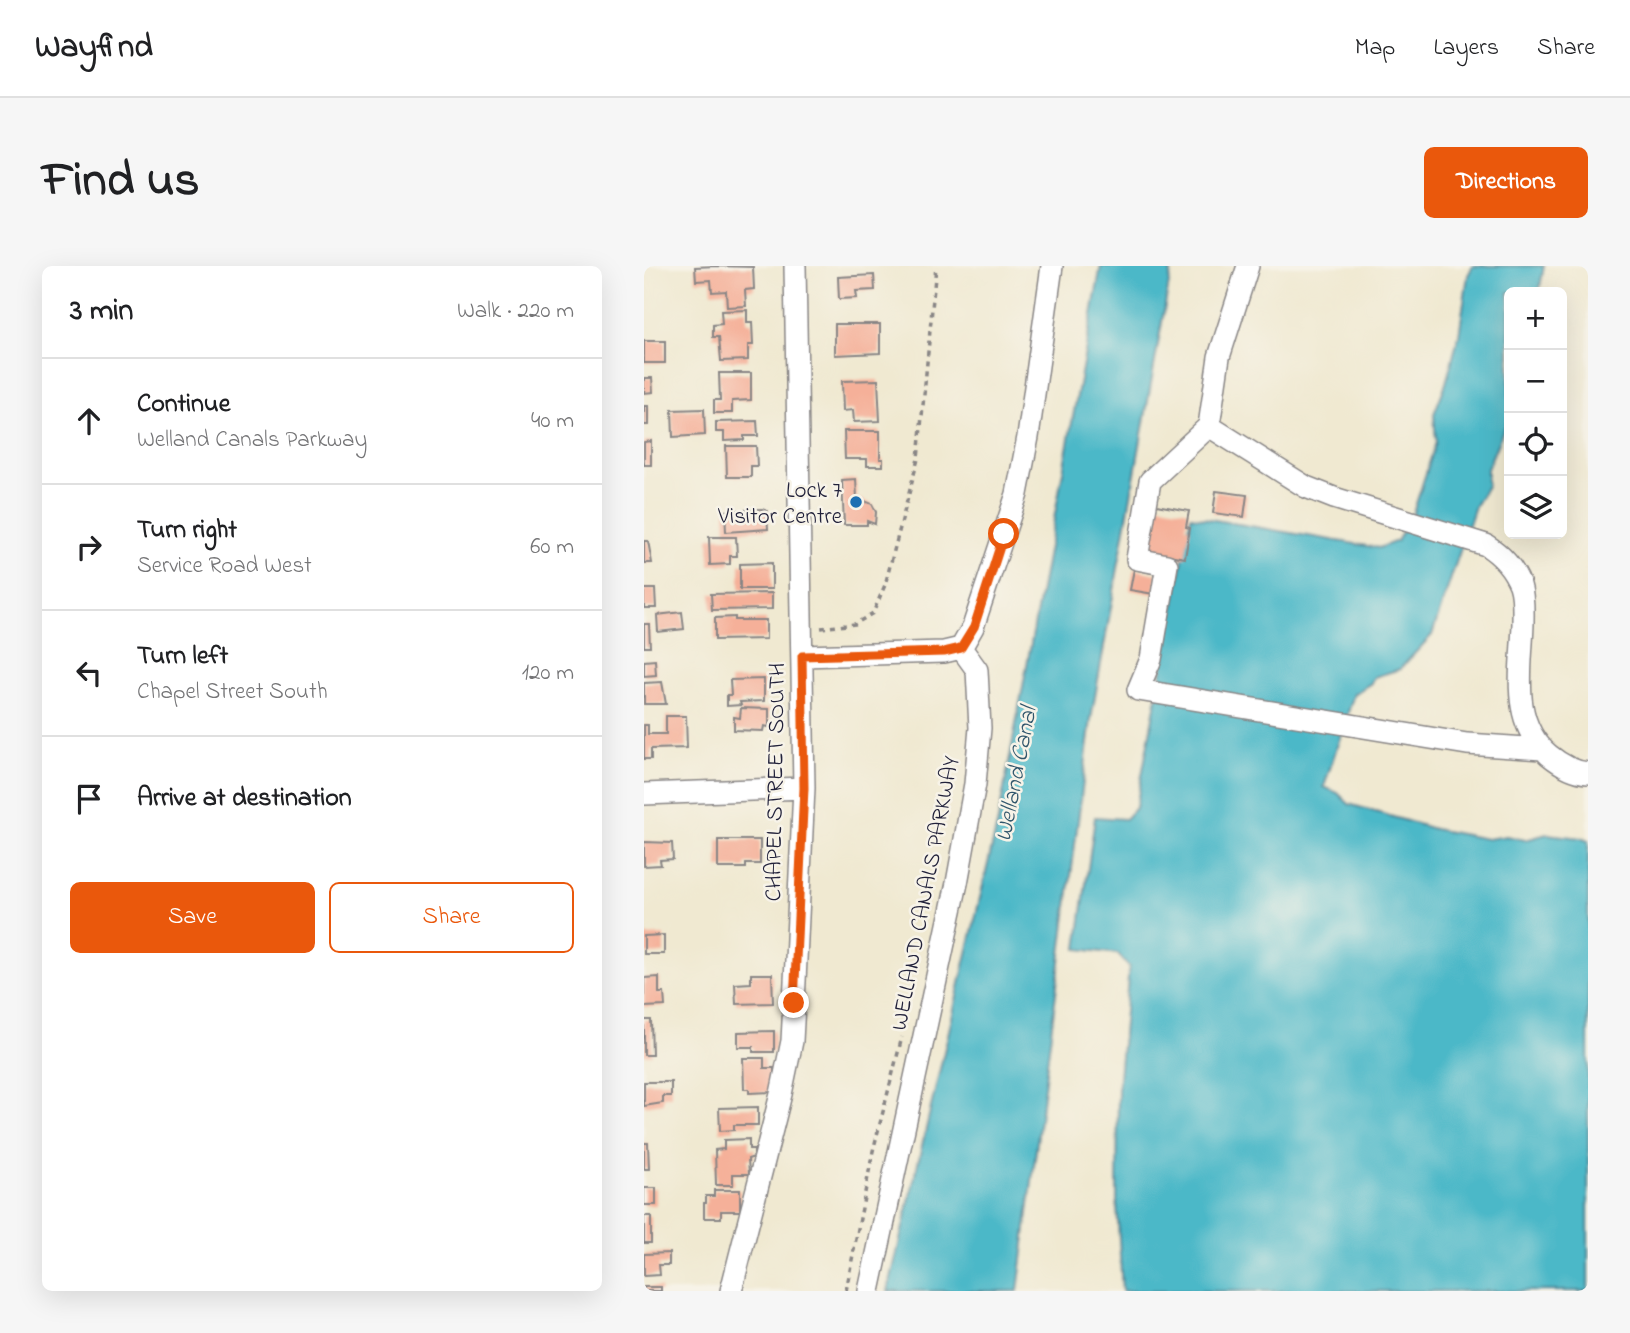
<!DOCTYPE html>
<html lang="en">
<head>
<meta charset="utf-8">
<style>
	:root { --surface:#fff; --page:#f6f6f6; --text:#202124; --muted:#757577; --line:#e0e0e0; --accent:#ea580c }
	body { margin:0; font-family:"Indie Flower",sans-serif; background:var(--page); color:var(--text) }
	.controls { position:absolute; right:21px; top:21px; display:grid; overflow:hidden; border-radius:10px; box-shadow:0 7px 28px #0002 }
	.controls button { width:63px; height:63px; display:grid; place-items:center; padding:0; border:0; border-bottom:2px solid var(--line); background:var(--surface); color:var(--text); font:35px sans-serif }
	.stop { position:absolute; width:21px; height:21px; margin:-16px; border:5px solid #ea580c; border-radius:50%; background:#fff }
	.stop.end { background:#ea580c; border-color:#fff; box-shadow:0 2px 7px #0008 }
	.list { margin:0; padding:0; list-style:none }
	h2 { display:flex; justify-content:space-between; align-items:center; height:91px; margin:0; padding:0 28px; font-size:30px }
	h2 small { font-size:23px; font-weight:400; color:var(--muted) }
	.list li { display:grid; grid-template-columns:46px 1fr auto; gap:21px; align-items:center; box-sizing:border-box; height:126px; padding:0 28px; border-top:2px solid var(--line) }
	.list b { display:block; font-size:26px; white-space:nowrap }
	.list p { margin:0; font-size:23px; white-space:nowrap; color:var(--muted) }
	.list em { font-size:23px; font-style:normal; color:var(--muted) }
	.actions { display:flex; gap:14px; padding:21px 28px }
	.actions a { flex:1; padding:16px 0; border:2px solid var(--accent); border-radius:10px; text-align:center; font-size:24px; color:var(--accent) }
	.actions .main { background:var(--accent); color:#fff }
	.icon { flex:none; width:38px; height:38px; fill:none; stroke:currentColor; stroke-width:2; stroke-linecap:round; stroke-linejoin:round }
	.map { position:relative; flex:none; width:944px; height:1025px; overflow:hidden; border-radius:10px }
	header { display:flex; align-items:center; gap:42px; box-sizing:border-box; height:98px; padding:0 35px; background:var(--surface); border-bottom:2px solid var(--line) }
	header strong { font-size:33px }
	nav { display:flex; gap:38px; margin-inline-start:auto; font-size:24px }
	.intro { display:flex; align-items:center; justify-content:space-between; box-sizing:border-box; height:168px; padding:0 42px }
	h1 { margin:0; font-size:49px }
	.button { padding:18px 32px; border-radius:10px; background:var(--accent); color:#fff; font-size:24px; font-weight:700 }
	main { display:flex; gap:42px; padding:0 42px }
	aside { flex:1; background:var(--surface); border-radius:10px; box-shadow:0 7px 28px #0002 }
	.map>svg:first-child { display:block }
</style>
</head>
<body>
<header>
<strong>Wayfind</strong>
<nav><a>Map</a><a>Layers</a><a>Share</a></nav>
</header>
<div class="intro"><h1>Find us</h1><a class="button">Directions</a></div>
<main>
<aside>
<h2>3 min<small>Walk · 220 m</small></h2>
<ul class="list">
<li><svg class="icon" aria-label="ahead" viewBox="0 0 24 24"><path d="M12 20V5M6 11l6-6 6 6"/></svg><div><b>Continue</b><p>Welland Canals Parkway</p></div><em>40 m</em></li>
<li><svg class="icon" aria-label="right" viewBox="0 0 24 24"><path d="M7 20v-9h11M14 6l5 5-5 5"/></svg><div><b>Turn right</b><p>Service Road West</p></div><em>60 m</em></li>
<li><svg class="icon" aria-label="left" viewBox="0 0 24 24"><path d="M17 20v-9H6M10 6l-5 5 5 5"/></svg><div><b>Turn left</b><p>Chapel Street South</p></div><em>120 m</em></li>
<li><svg class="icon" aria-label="arrive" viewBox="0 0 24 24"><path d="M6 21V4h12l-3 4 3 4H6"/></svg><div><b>Arrive at destination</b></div></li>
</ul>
<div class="actions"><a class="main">Save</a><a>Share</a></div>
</aside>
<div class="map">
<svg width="944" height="1025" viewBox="0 0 944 1025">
	<rect width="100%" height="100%" fill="#f7f3e8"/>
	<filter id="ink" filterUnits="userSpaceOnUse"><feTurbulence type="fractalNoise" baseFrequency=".0143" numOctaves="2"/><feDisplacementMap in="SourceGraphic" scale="14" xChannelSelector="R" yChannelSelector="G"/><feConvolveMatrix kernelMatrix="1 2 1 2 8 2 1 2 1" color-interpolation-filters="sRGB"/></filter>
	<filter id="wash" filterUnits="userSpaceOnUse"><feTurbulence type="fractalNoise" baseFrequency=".00686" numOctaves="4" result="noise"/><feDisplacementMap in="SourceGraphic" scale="28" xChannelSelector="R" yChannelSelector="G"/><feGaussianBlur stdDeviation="1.57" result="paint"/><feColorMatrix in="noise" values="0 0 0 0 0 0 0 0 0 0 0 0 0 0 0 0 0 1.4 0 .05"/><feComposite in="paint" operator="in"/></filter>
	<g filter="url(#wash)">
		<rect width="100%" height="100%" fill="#f0e9d1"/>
		<!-- water -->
		<path fill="#4cb8c8" stroke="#376d82" stroke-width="2" d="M457,0H528L447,453L374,1025H244L354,555Z
			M829,0H900L895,26H865V150L843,203V220L831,240L788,369L756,403L730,411L727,417L710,428L680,521L694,527L705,538L790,563L843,573L863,570L881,574L903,568L937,572L944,575V1025H478L473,938L474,824L485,701L474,688L433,683L451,551L481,553L492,541L547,250L735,282L753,275L768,250L792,176L790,148L802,117L815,69L824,9Z"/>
		<g id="blocks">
			<!-- building -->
			<path fill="#f5b099" d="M73,0L109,1L110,23L101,24L102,40L83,41L82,25L68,26L67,14L52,15L51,1Z
				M230,9L231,24L212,25L213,32L195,33L194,11Z
				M103,44V56H108L109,79H104V94L77,95L75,71H69V59L78,58L77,45Z
				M191,58H236V87L191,89Z
				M0,75H21V97H0Z
				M75,107H107V134L88,135V147H70V134H76Z
				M0,112H8L9,126L0,127Z
				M234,114L236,155L210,156L209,144L199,145L198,115Z
				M0,140H4V159H0Z
				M60,143L61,169L29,171L28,144Z
				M113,155L114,170H100V174L80,175V166H72V156Z
				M200,165H236V193H239V200H223V193H201Z
				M7,175V199H0V176Z
				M82,180H112L113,200H107V211H83Z
				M212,213L213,232L228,238L232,246L231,258L223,255V259H200L198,214Z
				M572,225L603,229L600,251L569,247Z
				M507,238L545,245L542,261L546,262L541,292L499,284Z
				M118,243L123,245L124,263L82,266L81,245Z
				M65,271H92L93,290H86V298L66,299Z
				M0,275H4L8,297H0Z
				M128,297V323H96V298Z
				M490,303L513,308L510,328L486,324Z
				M0,323H11L12,342H0Z
				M128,327V343L68,344L67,328Z
				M38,346L40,363L14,366L13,349Z
				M91,351V354H122V373L71,374V352Z
				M0,358H5L6,381H0Z
				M11,394L12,409L0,410V395Z
				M120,413V435L96,436L97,439L83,440V429H87L86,414Z
				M18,416L22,438H0V417Z
				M97,442L125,443V461L120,460L119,465L90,464V451L96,452Z
				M22,450H42L43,482L7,483V493H0V459H4V468H22Z
				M74,574H116V598H102V602H74Z
				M0,576L28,577L29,593L16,594L17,599L0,600Z
				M20,669V688H0V670Z
				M107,708H128L129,737L92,738L91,718L107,717Z
				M15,711V727H20L21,740L0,741V712Z
				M0,754H7L8,789H0Z
				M130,765V786H109V781H94V766Z
				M99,792H120V802H130V826L105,827V823H100Z
				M0,816H27V830H19V837L0,840Z
				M114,841V859H90V864L76,865L75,842Z
				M105,873V883H110V891L104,893L105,908H89V919H72L71,884L80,883V874Z
				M0,877H4L5,903H0Z
				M0,922H12V939H0Z
				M70,924H96V945H77V952H60V937H62V930H70Z
				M0,950H7V977H0Z
				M25,987V999H15L16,1009L0,1010V988Z
				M0,1021H17V1025H0Z"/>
		</g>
	</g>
	<g filter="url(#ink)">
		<use href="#blocks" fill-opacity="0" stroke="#898686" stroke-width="2"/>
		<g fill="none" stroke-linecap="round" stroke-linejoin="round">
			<!-- minor casing -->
			<g stroke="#898686" stroke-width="24">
				<path id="minor" d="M604,0L575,91L565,160L662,221L690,232L842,279C858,289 869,301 876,319C880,331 879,345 879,357C878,403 865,455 905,489C916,498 930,506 944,507
					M565,160L506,215L493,293L523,299L507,393L494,424L823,478L898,483
					M317,382L329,361L373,228L384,171L408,0
					M158,390L300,386L317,382
					M0,528L160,522
					M87,1025L137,828L148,775L150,737L160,522L151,0
					M225,1025L313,617L331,518L336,462L333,404L317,382"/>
			</g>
			<!-- path -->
			<path stroke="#898686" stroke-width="3.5" stroke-dasharray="5 5" stroke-linecap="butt" d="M177,362L211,358L229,347L241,319L274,193L292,0
				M202,1025L229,885L258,771"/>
			<!-- minor -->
			<use href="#minor" stroke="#fff" stroke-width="21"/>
		</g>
	</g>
	<g fill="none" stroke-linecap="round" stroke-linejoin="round" filter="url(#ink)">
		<!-- route -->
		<path stroke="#ea580c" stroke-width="9" d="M150,737L160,522L158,390L300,386L317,382L330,361L360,268"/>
	</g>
	<!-- markers -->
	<circle fill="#1f6fb2" stroke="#f7f3e8" stroke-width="2.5" cx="212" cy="236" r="7"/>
	<g text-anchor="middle" stroke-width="5" stroke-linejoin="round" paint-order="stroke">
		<!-- poi labels -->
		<g font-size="23" fill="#22223b" stroke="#f7f3e8" text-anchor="end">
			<text x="198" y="231">Lock 7<tspan x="198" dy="26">Visitor Centre</tspan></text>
		</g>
		<!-- street labels -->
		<g font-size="23" fill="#22223b" stroke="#f7f3e8">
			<text transform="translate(130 516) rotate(-89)" y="8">CHAPEL STREET SOUTH</text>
			<text transform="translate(280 627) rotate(-79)" y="8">WELLAND CANALS PARKWAY</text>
		</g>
		<!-- water labels -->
		<g font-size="24" font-style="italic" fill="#31566c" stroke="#f7f3e8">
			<text transform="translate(371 508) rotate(-79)" y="8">Welland Canal</text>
		</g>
	</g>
</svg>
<div class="controls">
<button>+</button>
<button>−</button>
<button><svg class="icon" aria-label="locate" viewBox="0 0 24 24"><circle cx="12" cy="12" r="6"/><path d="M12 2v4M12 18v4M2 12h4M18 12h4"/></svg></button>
<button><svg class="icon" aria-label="layers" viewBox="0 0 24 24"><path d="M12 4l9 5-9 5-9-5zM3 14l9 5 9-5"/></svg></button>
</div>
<div class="stop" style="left:360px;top:268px"></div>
<div class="stop end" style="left:150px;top:737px"></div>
</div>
</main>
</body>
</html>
